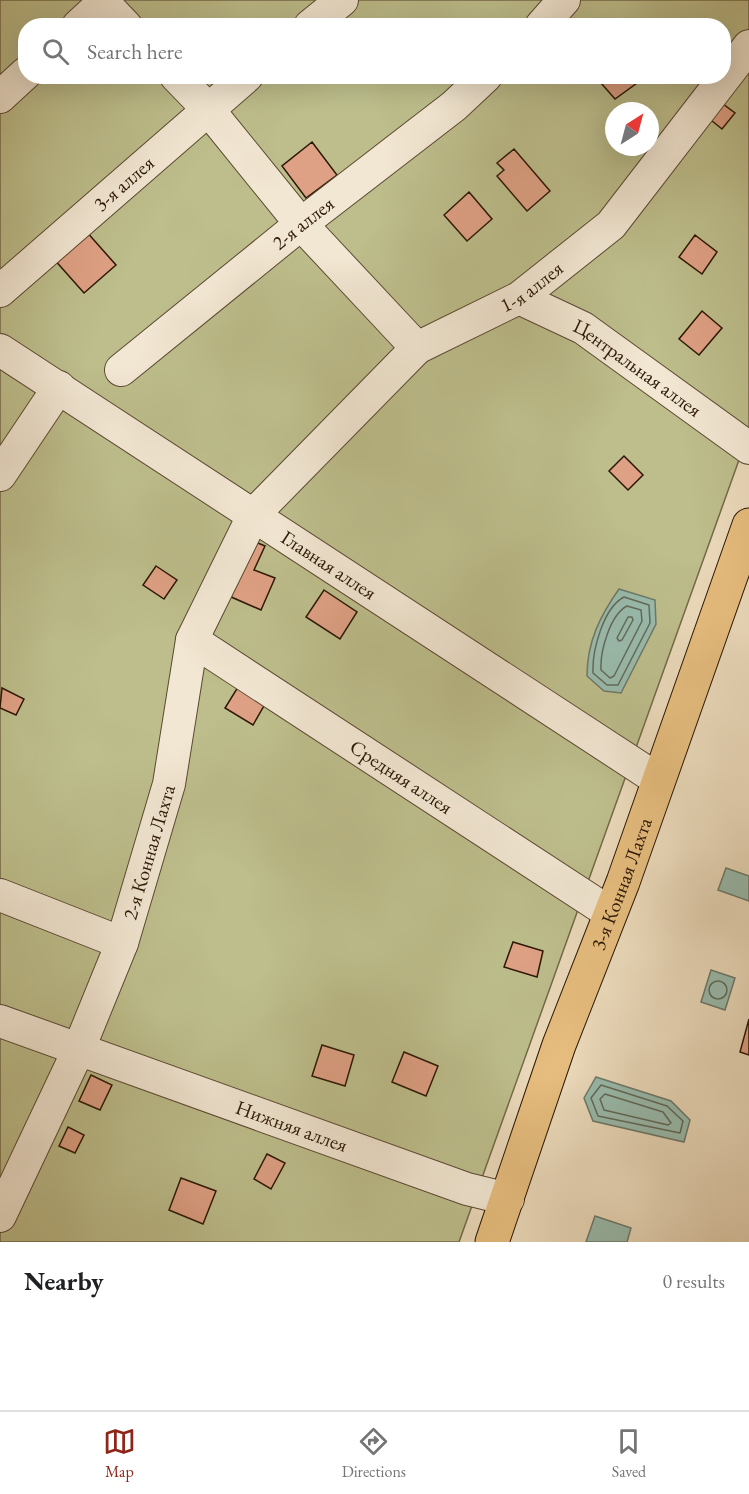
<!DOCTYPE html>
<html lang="en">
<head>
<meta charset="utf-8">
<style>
	:root { --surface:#fff; --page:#f6f6f6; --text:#202124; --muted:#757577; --line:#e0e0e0; --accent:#8f2418 }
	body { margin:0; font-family:"EB Garamond",serif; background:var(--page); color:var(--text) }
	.compass { position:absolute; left:605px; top:102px; width:54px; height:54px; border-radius:50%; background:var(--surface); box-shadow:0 6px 24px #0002; rotate:36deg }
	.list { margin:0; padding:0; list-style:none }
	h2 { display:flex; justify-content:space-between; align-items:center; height:78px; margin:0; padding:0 24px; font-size:26px }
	h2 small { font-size:20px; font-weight:400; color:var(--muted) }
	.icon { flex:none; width:33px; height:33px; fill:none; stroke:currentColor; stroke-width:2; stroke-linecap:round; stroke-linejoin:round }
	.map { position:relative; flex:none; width:749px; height:1242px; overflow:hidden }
	.search { position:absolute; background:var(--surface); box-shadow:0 6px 24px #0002; left:18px; right:18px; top:18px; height:66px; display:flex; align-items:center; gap:15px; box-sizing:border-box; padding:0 21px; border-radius:24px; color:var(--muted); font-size:22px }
	.sheet { height:168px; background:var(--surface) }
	nav { display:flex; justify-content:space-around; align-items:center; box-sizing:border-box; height:84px; border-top:2px solid var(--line); background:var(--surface); font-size:16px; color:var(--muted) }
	nav a { display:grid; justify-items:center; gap:3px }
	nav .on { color:var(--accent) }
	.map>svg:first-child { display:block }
</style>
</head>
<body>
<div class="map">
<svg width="749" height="1242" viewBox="0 0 749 1242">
	<rect width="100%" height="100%" fill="#ebdabb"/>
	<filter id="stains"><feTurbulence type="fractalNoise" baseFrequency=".00333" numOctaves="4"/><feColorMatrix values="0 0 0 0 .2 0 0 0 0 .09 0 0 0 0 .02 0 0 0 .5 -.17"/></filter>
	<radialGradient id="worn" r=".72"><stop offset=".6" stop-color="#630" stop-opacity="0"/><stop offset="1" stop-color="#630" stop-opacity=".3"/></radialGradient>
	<!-- green -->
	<path fill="#bdbe8c" stroke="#746a48" stroke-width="1.5" fill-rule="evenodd" d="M0,0H749V432L459,1242H0ZM26,26H724V76H26ZM614,111H650V147H614Z"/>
	<!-- water -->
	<path fill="#99bbad" stroke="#6d796a" stroke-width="1.5" d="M619,589L655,600L656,624L621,693L604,691L587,676C587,642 600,616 619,589Z
		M726,868L749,876V901L718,890Z
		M711,970L735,978L725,1010L701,1002Z
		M596,1077L671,1101L690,1120L684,1142L593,1121L584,1098Z
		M595,1216L631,1228L627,1242H586Z"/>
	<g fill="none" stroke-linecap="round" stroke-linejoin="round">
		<!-- shore -->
		<path stroke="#626959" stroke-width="1.5" d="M624,597L649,605L650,623L618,685H607L593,673C592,651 603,608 624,597Z
			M627,606L641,610L642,621L614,676L610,678L601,670C600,651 610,615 627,606Z
			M628,617H632L633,620L622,640L619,641L617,638Z
			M709 990a9 9 0 1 1 18 0a9 9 0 1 1-18 0Z
			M601,1085L667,1106L683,1121L680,1133L598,1116L591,1098Z
			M605,1094L663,1112L671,1123L668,1125L604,1110L600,1099Z"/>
	</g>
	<!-- building -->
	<path fill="#dfa185" stroke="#2b1705" stroke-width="1.5" d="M609,76H632L637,83L615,99L601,83Z
		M719,101L735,113L722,129L706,116Z
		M312,142L337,175L306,198L282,166Z
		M514,149L550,191L527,211L497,176L504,170L497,163Z
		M469,192L492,219L467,241L444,215Z
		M85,230L116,265L84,293L53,258Z
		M695,235L717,252L702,274L679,257Z
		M702,311L722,328L699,355L679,339Z
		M624,456L643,475L628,490L609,471Z
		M253,541L265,546L254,570L275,578L261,610L229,596Z
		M156,566L177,580L164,599L143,585Z
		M324,590L357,612L340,639L306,617Z
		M238,687L265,704L253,725L225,708Z
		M2,688L24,699L16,715L0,708Z
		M513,942L543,951L537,977L504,967Z
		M749,1019V1055L740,1052Z
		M322,1045L354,1055L345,1086L312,1076Z
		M404,1052L438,1066L426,1096L392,1082Z
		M91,1075L112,1085L100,1110L79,1101Z
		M68,1127L84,1135L75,1153L59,1146Z
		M267,1154L285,1163L271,1189L254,1179Z
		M181,1178L216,1191L203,1224L169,1210Z"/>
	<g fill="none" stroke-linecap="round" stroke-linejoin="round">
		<!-- minor casing -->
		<g stroke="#5b4832" stroke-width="34">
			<g id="minor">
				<path d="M101,0L126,26"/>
				<path d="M78,26L106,0"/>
				<path d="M310,26L342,0"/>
				<path d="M541,26L564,0"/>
				<path d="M176,76L207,108L301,224L417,348"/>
				<path d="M0,97L26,73"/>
				<path id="s1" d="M0,291L247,76"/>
				<path id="s2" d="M519,298L583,328L749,448"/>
				<path id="s3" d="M0,350L657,779"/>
				<path id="s4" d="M121,370L301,224L454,106L486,76"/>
				<path d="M0,475L59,387"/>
				<path id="s5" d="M192,640L610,913"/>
				<path d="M0,895L122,943"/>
				<path id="s6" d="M0,1021L467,1189L508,1199"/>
				<path id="s7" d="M0,1216L78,1051L122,943L169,784L192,640L254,514L417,348L519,298L611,225L749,46"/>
			</g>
		</g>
		<!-- major casing -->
		<g stroke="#2b1705" stroke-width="35">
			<g id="major">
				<path id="s8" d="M492,1242L559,1045L623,882L749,525"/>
			</g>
		</g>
		<!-- minor -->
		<use href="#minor" stroke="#f2e7d3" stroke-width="32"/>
		<!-- major -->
		<use href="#major" stroke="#e6bd7e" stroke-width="33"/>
	</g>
	<g text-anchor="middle" stroke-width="4.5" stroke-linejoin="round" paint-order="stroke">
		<!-- street labels -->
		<g font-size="20" fill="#2b1705" stroke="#f2e7d3">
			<text dy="7" stroke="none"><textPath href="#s1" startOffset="164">3-я аллея</textPath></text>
			<text dy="7" stroke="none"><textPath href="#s4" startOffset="234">2-я аллея</textPath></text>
			<text dy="7" stroke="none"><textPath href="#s7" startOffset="1114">1-я аллея</textPath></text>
			<text dy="7" stroke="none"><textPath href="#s2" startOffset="138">Центральная аллея</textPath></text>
			<text dy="7" stroke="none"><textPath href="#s3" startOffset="393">Главная аллея</textPath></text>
			<text dy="7" stroke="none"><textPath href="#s5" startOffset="250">Средняя аллея</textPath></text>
			<text dy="7" stroke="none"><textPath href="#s7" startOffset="394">2-я Конная Лахта</textPath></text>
			<text dy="7" stroke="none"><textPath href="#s8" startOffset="381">3-я Конная Лахта</textPath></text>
			<text dy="7" stroke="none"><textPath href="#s6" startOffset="310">Нижняя аллея</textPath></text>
		</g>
	</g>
	<rect width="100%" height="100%" filter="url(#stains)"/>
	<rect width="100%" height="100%" fill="url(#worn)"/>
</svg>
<svg class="compass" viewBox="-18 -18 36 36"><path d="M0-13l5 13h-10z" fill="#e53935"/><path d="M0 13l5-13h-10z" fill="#757577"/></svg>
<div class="search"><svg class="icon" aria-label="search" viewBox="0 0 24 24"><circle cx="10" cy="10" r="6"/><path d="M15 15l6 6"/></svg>Search here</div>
</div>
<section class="sheet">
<h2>Nearby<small>0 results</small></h2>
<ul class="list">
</ul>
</section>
<nav>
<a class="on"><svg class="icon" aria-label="map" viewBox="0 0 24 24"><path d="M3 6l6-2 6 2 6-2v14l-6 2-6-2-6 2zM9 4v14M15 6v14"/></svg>Map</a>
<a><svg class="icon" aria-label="directions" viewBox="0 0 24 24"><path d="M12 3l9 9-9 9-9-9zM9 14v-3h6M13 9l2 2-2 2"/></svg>Directions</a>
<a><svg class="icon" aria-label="saved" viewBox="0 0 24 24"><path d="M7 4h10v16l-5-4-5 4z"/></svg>Saved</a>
</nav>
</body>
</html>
